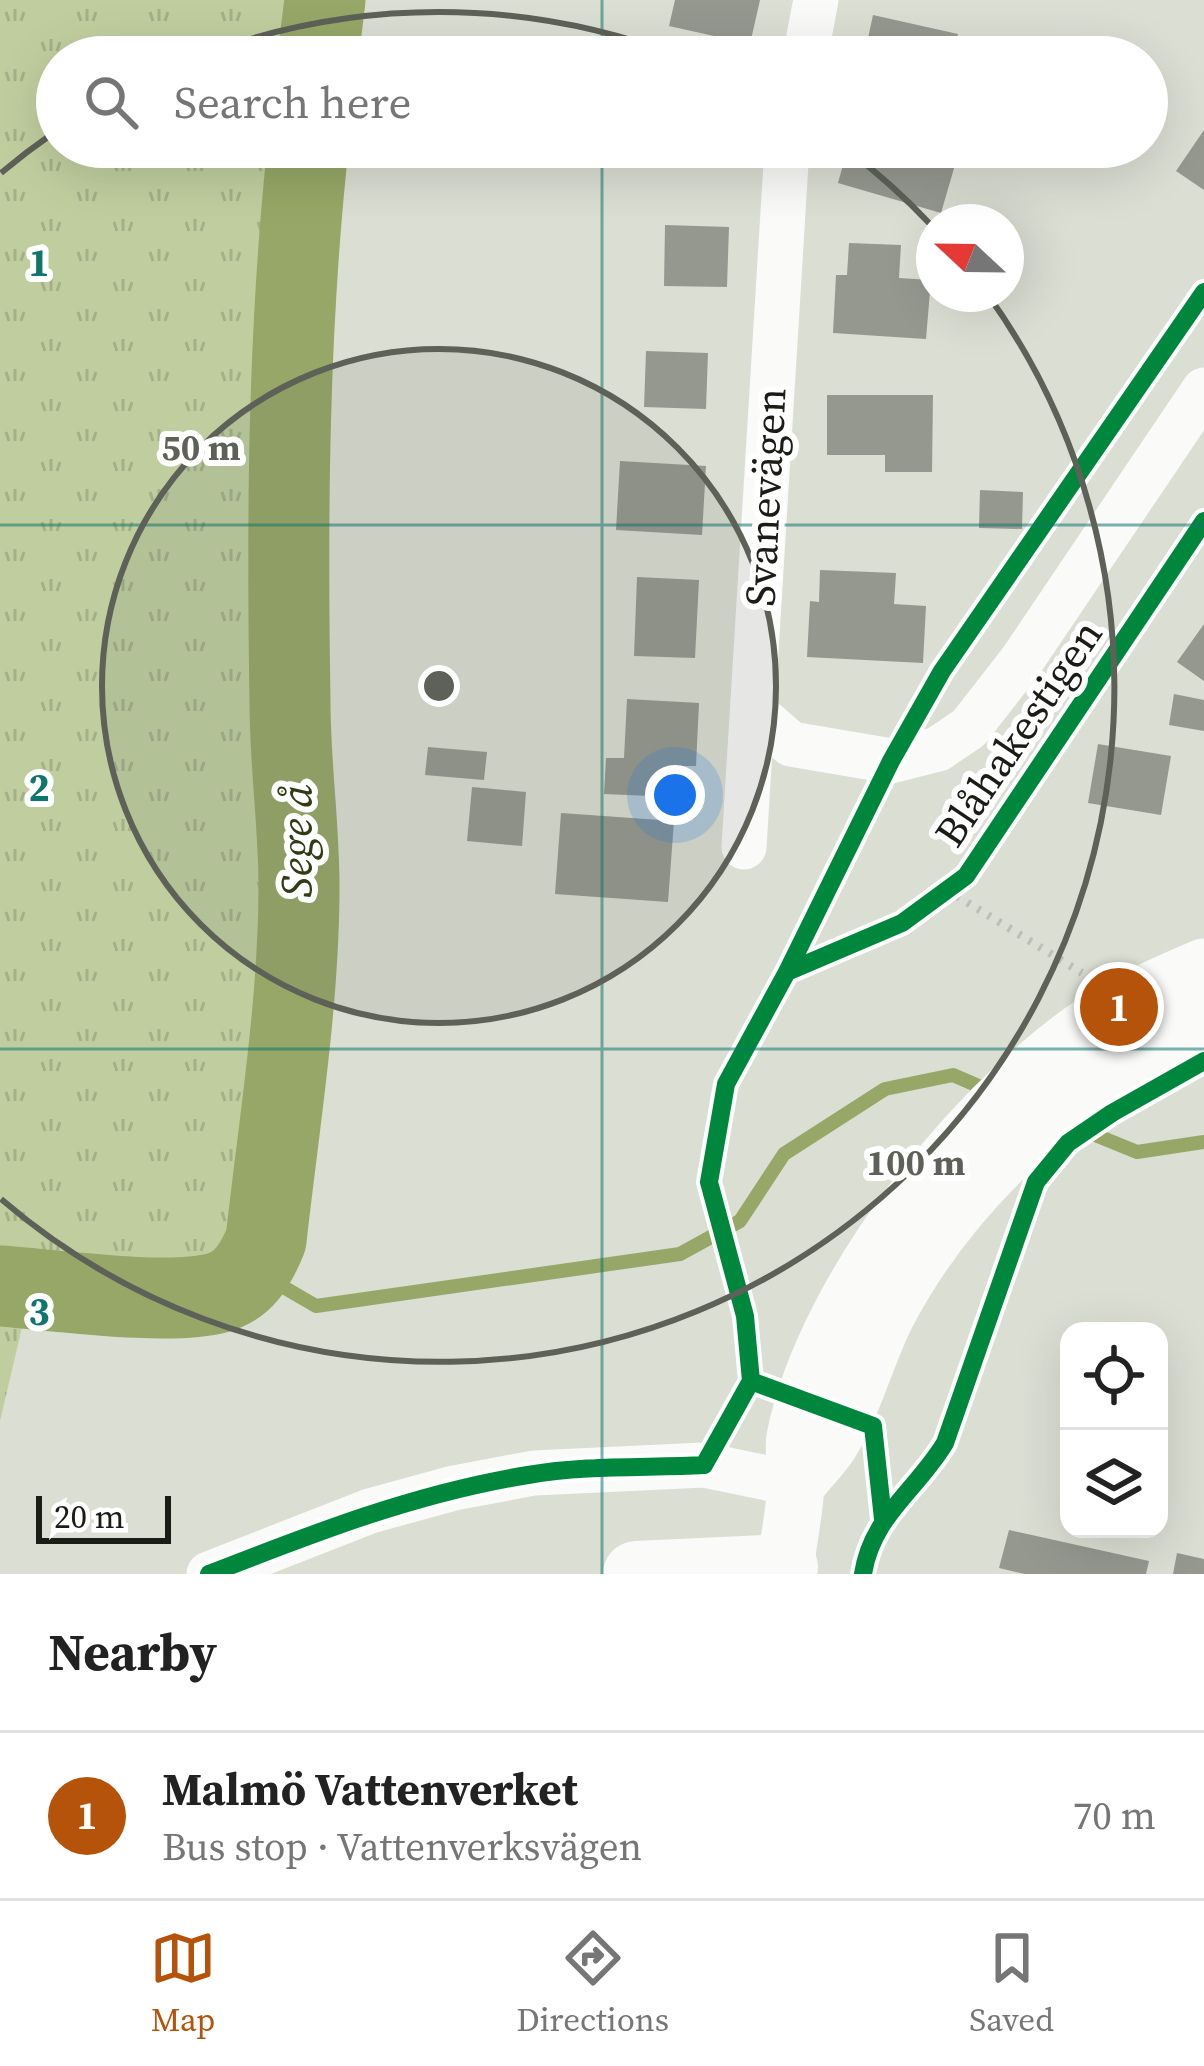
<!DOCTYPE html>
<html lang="en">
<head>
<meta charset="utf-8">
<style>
	:root { --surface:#fff; --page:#f6f6f6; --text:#222; --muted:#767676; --line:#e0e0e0; --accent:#b45309 }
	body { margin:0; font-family:"Source Serif 4",serif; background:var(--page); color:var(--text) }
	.controls { position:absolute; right:36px; bottom:36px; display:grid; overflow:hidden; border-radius:24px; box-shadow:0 12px 48px #0002 }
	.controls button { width:108px; height:108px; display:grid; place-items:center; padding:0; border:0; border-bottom:3px solid var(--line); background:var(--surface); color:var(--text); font:60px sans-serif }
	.compass { position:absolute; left:916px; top:204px; width:108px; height:108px; border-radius:50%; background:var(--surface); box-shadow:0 12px 48px #0002; rotate:292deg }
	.scale { position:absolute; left:36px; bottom:30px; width:135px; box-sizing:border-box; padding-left:12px; border:6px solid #1a1d15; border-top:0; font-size:33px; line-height:42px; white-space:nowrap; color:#1a1d15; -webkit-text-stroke:9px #fff; paint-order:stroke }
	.you { position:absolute; left:675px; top:795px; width:42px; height:42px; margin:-30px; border:9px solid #fff; border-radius:50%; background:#1a73e8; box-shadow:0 0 0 18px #1a73e833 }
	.badge { display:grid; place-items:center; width:78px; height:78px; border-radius:50%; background:var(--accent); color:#fff; font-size:39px; font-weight:700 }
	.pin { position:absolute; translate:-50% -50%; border:6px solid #fff; box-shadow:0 3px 12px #0006 }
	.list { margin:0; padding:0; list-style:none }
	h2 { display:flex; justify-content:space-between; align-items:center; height:156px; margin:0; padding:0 48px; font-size:51px }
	h2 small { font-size:39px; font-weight:400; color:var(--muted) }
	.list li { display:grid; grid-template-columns:78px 1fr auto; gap:36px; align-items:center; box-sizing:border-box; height:168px; padding:0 48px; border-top:3px solid var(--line) }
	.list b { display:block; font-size:45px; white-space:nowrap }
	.list p { margin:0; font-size:39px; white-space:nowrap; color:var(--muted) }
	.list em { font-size:39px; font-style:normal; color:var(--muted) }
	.icon { flex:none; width:66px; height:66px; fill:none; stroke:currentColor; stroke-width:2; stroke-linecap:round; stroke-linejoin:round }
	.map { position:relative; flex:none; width:1204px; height:1574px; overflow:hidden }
	.search { position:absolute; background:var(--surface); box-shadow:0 12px 48px #0002; left:36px; right:36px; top:36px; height:132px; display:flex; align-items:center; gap:30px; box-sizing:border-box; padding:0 42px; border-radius:66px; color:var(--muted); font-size:45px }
	.sheet { height:324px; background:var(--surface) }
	nav { display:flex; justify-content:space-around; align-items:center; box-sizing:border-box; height:168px; border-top:3px solid var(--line); background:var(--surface); font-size:33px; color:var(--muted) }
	nav a { display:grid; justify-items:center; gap:6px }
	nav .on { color:var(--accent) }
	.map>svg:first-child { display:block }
</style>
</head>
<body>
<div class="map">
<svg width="1204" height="1574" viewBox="0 0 1204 1574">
	<defs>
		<pattern id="grass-tufts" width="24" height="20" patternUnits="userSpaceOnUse" patternTransform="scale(3)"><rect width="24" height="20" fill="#c0ce9f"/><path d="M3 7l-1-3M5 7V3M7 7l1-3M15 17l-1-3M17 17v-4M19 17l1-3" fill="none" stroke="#a4b088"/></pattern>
	</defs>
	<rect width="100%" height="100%" fill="#dbded3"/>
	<!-- grass -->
	<path fill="url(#grass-tufts)" d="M0,0H325L318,57H57V147H308C288,331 287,518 290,703C290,764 299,825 299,886C299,1004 279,1123 266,1240C257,1263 244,1286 218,1293C170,1307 83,1291 31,1289L0,1421Z"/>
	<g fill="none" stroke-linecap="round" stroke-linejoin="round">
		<!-- stream -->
		<path stroke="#96a767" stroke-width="14" d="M1066,1123L1137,1152L1204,1142
			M254,1270L316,1306L680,1254L740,1221L784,1154L885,1089L953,1075L990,1091"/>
		<!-- river -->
		<path stroke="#96a767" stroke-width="81" d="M318,57L325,0
			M0,1286C55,1290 167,1306 217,1293C244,1286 256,1264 266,1240C279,1123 299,1004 299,886C299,825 290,764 290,703C287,518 288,331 308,147"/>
	</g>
	<!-- building -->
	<path fill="#95988f" d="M675,0H760L750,44L669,26Z
		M873,15L958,34L953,57H864Z
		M1204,130V190L1176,171Z
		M656,147H735L733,167L655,157Z
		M848,147H920L957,158L941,213L838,183Z
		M665,225L729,227L727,287L664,286Z
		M849,243L901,245L899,278L931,280L926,339L833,333L836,275H847Z
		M646,351L708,353L706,409L644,407Z
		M827,395H933L932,472H885V455H827Z
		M620,461L706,466L702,535L616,530Z
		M980,490L1023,492L1022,529L979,528Z
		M820,570L896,573L894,604L926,606L923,663L807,657L810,601L819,602Z
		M637,577L699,580L695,658L634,656Z
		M1204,624V681L1177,662Z
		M1174,694L1204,700V731L1169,725Z
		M627,699L699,703L696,766H675L674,797L604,794L606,758H624Z
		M1098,744L1171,756L1161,815L1088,803Z
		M428,747L487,752L484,780L425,775Z
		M472,787L526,792L522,846L467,841Z
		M561,813L674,821L668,902L555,894Z
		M1009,1530L1149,1561L1146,1574H1025L999,1568Z
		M1177,1553L1204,1559V1574H1173Z"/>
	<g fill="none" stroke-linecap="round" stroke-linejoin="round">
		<!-- path -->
		<path stroke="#bdbebb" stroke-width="8" stroke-dasharray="3 9" stroke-linecap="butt" d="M947,890L1082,973"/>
		<!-- minor -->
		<path stroke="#fafaf8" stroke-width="45" d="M805,57L816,0
			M754,712L791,744L891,761L938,749L969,728L1022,660L1204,390
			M744,847L787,147
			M209,1574L370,1511L454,1488L534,1473L704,1465L796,1484"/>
		<!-- tertiary -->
		<path stroke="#fafaf8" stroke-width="57" d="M802,1478C811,1466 823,1455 831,1442C852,1409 867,1354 886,1316C954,1185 1072,1082 1204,1020
			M785,1574C787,1544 795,1513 796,1483C797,1468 792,1452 795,1437C825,1285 987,1082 1121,1006C1147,991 1176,979 1204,967"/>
		<!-- motorway -->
		<path stroke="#fafaf8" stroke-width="66" d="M636,1574L785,1567"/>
		<!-- cycleway casing -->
		<g stroke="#fff" stroke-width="26">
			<path id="cycleway" d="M787,972L902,923L966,876L1204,521
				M751,1381L873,1426L883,1519
				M209,1574C314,1533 416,1493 528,1475C585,1465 646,1468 704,1465L751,1381L745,1316L709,1182L726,1084L787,972L891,761L942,671L1204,292
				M863,1574C872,1516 916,1491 945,1443L1036,1182L1068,1143L1112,1113L1204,1061"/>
		</g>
		<!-- cycleway -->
		<use href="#cycleway" stroke="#00873e" stroke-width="18"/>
	</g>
	<!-- grid -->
	<path fill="none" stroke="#0f766e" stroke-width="3" stroke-opacity="0.55" d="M602,0V57M602,147V1574M0,525H1204M0,1049H1204"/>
	<!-- distance rings -->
	<circle cx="439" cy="686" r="337" fill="#5e6158" fill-opacity=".12"/>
	<g fill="none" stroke="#5e6158" stroke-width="6">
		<circle cx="439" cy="686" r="337"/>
		<path d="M1 173A674 674 0 0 1 52 134M197 57A674 674 0 0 1 681 57M845 148A674 674 0 0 1 932 226M988 295A674 674 0 0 1 1 1199"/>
	</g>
	<g text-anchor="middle" stroke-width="12" stroke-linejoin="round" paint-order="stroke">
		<!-- street labels -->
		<g font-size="42" fill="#1a1d15" stroke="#fff">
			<text transform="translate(765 497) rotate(-87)" y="15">Svanevägen</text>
			<text transform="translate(1018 733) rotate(-56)" y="15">Blåhakestigen</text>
		</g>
		<!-- water labels -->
		<g font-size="45" font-style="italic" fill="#313b16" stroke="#fff">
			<text transform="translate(296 841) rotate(-90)" y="16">Sege å</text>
		</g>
	</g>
	<g font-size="39" text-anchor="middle" font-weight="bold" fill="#0f766e" stroke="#fff" stroke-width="12" stroke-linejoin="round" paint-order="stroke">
		<text x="39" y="276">1</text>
		<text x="39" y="801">2</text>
		<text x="39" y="1325">3</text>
	</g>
	<circle cx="439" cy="686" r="18" fill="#5e6158" stroke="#fff" stroke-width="6"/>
	<g font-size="36" text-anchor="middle" font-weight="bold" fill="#5e6158" stroke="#fff" stroke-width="12" stroke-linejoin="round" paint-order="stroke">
		<text x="201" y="460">50 m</text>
		<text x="916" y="1175">100 m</text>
	</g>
</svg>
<div class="controls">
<button><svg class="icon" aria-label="locate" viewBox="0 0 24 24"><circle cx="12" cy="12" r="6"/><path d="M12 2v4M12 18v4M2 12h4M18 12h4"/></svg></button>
<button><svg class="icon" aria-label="layers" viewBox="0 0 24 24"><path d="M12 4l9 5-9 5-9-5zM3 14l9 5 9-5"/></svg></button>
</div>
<svg class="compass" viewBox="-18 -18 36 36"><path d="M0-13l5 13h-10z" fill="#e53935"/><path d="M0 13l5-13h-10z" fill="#767676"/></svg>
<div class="scale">20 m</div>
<div class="you"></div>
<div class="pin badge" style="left:1119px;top:1007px">1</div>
<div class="search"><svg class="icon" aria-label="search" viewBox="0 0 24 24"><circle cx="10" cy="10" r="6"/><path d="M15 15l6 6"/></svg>Search here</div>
</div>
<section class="sheet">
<h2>Nearby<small></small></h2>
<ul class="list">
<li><span class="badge">1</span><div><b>Malmö Vattenverket</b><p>Bus stop · Vattenverksvägen</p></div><em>70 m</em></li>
</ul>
</section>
<nav>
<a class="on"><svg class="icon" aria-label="map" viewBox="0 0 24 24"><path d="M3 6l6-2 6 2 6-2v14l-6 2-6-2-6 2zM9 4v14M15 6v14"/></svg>Map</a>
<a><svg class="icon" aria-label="directions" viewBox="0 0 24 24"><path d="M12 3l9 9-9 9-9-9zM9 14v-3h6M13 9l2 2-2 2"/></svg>Directions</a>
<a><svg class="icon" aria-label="saved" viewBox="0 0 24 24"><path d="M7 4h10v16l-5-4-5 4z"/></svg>Saved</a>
</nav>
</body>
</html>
